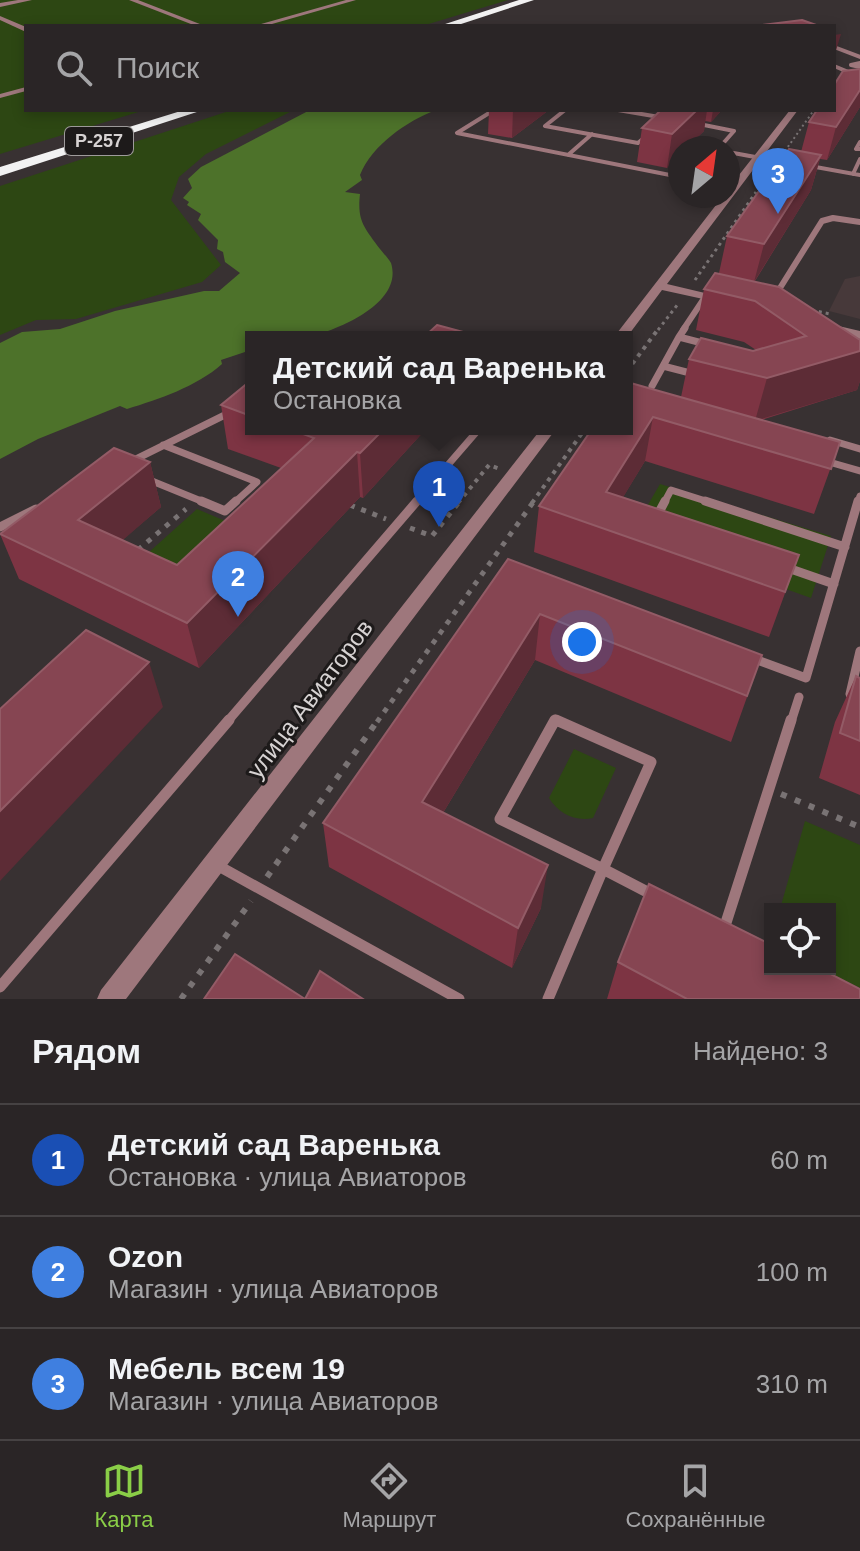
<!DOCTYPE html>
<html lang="ru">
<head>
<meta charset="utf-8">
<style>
	:root { --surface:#2a2526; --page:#363132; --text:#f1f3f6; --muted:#a5a5a7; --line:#464243; --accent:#8ace47 }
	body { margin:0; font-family:Arial,sans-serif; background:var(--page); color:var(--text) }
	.controls { position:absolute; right:24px; bottom:24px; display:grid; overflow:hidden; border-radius:0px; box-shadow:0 4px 12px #0003 }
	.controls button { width:72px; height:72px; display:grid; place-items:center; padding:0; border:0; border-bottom:2px solid var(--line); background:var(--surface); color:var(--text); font:40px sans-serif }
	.compass { position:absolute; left:668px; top:136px; width:72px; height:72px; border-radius:50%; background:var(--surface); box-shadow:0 4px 12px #0003; rotate:29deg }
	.you { position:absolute; left:582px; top:642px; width:28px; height:28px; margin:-20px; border:6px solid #fff; border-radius:50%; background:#1a73e8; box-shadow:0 0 0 12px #1a73e833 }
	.badge { display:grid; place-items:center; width:52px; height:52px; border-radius:50%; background:var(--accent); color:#fff; font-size:26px; font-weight:700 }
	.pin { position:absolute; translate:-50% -66px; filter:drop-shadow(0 2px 4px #0008) }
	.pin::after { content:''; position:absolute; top:42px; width:28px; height:24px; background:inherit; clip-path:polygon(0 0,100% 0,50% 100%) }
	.popup { position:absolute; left:245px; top:331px; width:388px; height:104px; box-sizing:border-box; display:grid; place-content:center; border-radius:0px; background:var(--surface); filter:drop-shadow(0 2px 6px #0005); font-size:26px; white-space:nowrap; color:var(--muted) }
	.popup b { font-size:30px; color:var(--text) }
	.popup::after { content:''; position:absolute; left:50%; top:100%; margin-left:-16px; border:16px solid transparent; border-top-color:var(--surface) }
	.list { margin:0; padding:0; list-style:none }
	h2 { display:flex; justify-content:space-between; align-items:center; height:104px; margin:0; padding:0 32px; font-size:34px }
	h2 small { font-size:26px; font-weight:400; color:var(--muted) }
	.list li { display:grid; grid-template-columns:52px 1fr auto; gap:24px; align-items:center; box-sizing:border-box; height:112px; padding:0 32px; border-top:2px solid var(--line) }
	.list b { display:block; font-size:30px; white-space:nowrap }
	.list p { margin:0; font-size:26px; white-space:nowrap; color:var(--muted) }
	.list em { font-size:26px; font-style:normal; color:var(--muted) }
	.icon { flex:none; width:44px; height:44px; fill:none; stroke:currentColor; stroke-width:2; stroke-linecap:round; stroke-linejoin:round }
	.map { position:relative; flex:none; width:860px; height:999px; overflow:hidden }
	.search { position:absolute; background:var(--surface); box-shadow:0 4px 12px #0003; left:24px; right:24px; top:24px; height:88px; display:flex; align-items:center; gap:20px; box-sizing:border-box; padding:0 28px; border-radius:0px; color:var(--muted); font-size:30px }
	.sheet { height:440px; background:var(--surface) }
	nav { display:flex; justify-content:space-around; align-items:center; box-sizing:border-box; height:112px; border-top:2px solid var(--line); background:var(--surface); font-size:22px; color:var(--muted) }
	nav a { display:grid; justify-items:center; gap:4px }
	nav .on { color:var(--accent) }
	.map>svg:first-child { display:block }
</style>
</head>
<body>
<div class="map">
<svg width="860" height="999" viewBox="0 0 860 999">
	<rect width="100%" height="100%" fill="#383132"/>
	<!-- built -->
	<path fill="#47393a" d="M860,276V319L829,311L845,279Z"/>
	<!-- green -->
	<path fill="#2d4713" d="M0,0H508L422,26H26V110H145L0,154Z
		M232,110H294L206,154L179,177L171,200L221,265L202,282L76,319L36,320L0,335V186Z
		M660,484L831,536L811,598L631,534Z
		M197,509L237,526L190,571L148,553Z
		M574,749L616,768L593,818C575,822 558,813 549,798Z
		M805,821L860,845V988L821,969H830V909H780Z"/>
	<!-- water -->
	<path fill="#4d722a" d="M310,110H436C407,121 372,145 360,175L362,180L345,192L360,194C357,221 364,227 380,249C383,253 389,259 391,263C403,301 345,326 319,334C299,341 272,337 251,337V350L221,360L222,364C196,387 159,399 127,409L120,406L38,439L0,459V343L22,332L60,329L115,311L204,291H219L240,273L225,262L223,252L217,249L218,240L198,220L201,214L187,205L189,202L183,198L192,188L188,179L201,167Z"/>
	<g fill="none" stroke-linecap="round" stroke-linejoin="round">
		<!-- path-far4 -->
		<path stroke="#797374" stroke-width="2" stroke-dasharray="2 3" stroke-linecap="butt" d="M785,151L814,110
			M755,194L771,171"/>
		<!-- path-far3 -->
		<path stroke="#797374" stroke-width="3" stroke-dasharray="3 4" stroke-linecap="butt" d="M695,280L756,192
			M812,310L830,314
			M658,330L678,304"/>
		<!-- path-far2 -->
		<path stroke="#797374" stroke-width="4" stroke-dasharray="4 5" stroke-linecap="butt" d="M627,371L659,328
			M458,503L489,465L500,469
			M532,503L585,429"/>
		<!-- path-far1 -->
		<path stroke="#797374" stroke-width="5" stroke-dasharray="5 7" stroke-linecap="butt" d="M350,505L386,519
			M410,528L432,536L460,501
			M138,550L186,509
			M377,722L534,501"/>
		<!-- path -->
		<path stroke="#797374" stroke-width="6" stroke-dasharray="6 9" stroke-linecap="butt" d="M781,794L860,827
			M267,877L378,720
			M181,999L251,901"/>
		<!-- lane-far4 -->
		<path stroke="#9e777c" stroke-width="4" d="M834,47L860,57
			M860,63L851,65L860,67
			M834,66L860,77
			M494,110L457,133L680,177
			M565,110L545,126L638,143L646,136
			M618,110L665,118
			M694,123L734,131L719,148
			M860,142L856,149H860
			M728,152L788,163
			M568,155L592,134
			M810,166L860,175
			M853,174L860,159"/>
		<!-- lane-far3 -->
		<path stroke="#9e777c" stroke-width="6" d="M775,296L822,221L833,218L860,222
			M683,330L705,297"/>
		<!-- lane-far2 -->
		<path stroke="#9e777c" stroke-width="7" d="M380,337H392
			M679,337L685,328
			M663,366L694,374
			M652,386L679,337L706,344
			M830,440L860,449
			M163,445L257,482L234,503
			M822,460L860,471
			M130,462L251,402
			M147,479L206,503
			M415,503L479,429
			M664,503L671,490L712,503
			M858,503L860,496"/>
		<!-- lane-far1 -->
		<path stroke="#9e777c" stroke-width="9" d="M201,501L225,511L236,501
			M705,501L845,547
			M656,518L665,501
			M0,527L36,509
			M785,567L834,584
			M860,651L850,694L860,698
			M752,658L806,678L858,501
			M227,722L417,501
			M554,722H560
			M791,722L799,697"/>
		<!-- lane -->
		<path stroke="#9e777c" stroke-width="11" d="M555,720L500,819L603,869L651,762L556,720
			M215,864L459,999
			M723,932L791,720
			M0,987L229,720
			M548,999L603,869L655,896"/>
		<!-- street -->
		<path fill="#9e777c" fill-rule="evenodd" d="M18,0H32L0,7V3Z
			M129,0H138L205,26H196Z
			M346,0H356L265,26H254Z
			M0,16L26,27V32L0,20Z
			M26,87V91L0,98V94Z
			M790,110H798L667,284L726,298V304L662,290L627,337H614L723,196H728V189Z
			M830,324L860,331V339L826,331L824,328Z
			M541,429H556L126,999H97L101,990Z"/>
		<!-- highway -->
		<path fill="#f2f2f2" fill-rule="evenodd" d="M519,0H534L455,26H439Z
			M184,110H203L0,176V167Z"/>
	</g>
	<!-- wall -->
	<path fill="#7d3443" d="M860,90V107L827,160L820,159L811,190L755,281L860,340V381L857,390L761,420L840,442L814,514L645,461L623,497L799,555L769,637L534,552L539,506L592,429L681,397L689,359L756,350L744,342L696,330L704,289L719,273L727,236L801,152L809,122Z
		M489,110H549L512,138L488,134Z
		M661,110H722L711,122L705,121L704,131L686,148H680L667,168L637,162L642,128Z
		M251,383V429H426L363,498L360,497L199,668L19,579L0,534L150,462L161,507L122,540L177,565L281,468L228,449L221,405Z
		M508,559L762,655L731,742L535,660L443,813L541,908L512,968L329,867L323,823Z
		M856,676L860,678V795L819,778L835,722Z
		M618,962L860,999H607Z"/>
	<!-- shaded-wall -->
	<path fill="#5d2c36" d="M841,34L834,57V35Z
		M860,90V107L827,160L836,127Z
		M513,110H549L512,138Z
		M697,110H707L704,131L686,148H680V154L667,168L672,134Z
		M713,110H722L711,122Z
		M821,155L811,190L754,282L764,244Z
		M860,351V381L857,390L755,421L767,378Z
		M653,417L645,461L604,529L606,492Z
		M384,429H426L363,498L360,453Z
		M357,452L360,497L199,668L187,623Z
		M150,462L161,507L93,566L78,520Z
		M540,614L535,660L423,846L422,802Z
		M149,662L163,707L0,881V811Z
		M548,865L541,908L512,968L518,928Z"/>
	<!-- building -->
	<path fill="#864552" stroke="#935b66" stroke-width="2" d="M802,20L819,26H754Z
		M860,69V90L836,127L809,122L817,110H834V85L843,71Z
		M661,110H697L672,134L642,128Z
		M789,149L821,155L764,244L727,236Z
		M715,273L779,287L860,340V351L767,378L689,359L701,338L753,351L806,336L755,301L704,289Z
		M437,325L474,335L473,337H424Z
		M249,382L251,383V416L221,405Z
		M627,382L840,442L831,469L653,417L606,492L799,555L785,592L539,506L592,429H627Z
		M290,429H384L360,453L357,452L187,623L0,534L114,448L150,462L78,520L177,565L314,438Z
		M508,559L762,655L747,696L540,614L422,802L548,865L518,928L323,823Z
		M86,630L149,662L0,811V709Z
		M856,676L860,678V741L840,733Z
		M649,884L770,944V969H821L860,989V999H687L618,962Z
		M235,954L305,999L320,971L363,999H204Z"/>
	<g text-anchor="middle" stroke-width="6" stroke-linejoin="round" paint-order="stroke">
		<!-- shield labels -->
		<rect fill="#1d1a1a" stroke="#9e9b9b" stroke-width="2" x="65" y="127" width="68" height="28" rx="6"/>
		<g font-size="18" font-weight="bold" fill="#d6d2d2">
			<text x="99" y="147">Р-257</text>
		</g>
		<!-- near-street labels -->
		<g font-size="24" fill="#d6d2d2" stroke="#1d1a1a">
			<text transform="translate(310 699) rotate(-53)" y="8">улица Авиаторов</text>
		</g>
	</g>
</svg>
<div class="controls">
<button><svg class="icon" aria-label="locate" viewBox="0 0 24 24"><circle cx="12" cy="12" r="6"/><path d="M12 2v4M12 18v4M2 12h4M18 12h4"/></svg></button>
</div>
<svg class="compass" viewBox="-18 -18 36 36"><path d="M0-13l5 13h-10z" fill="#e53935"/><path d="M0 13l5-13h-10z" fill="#a5a5a7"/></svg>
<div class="you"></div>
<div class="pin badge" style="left:439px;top:527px;background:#1a4fb4">1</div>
<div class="popup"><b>Детский сад Варенька</b>Остановка</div>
<div class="pin badge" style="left:238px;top:617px;background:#3f7fe0">2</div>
<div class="pin badge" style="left:778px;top:214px;background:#3f7fe0">3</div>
<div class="search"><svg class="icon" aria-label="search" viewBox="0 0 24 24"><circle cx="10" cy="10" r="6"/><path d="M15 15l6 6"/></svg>Поиск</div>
</div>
<section class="sheet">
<h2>Рядом<small>Найдено: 3</small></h2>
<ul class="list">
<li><span class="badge" style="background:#1a4fb4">1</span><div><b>Детский сад Варенька</b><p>Остановка · улица Авиаторов</p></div><em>60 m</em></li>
<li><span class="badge" style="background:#3f7fe0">2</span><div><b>Ozon</b><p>Магазин · улица Авиаторов</p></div><em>100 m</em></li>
<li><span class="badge" style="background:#3f7fe0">3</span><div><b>Мебель всем 19</b><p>Магазин · улица Авиаторов</p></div><em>310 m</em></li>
</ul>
</section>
<nav>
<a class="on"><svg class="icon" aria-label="map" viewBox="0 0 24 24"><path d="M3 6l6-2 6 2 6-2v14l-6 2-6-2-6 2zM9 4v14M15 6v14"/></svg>Карта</a>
<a><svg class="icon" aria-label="directions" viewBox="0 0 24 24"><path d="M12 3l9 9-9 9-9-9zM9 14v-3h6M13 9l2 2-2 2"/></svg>Маршрут</a>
<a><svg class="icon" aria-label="saved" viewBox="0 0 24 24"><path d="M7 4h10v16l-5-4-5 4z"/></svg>Сохранённые</a>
</nav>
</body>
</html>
